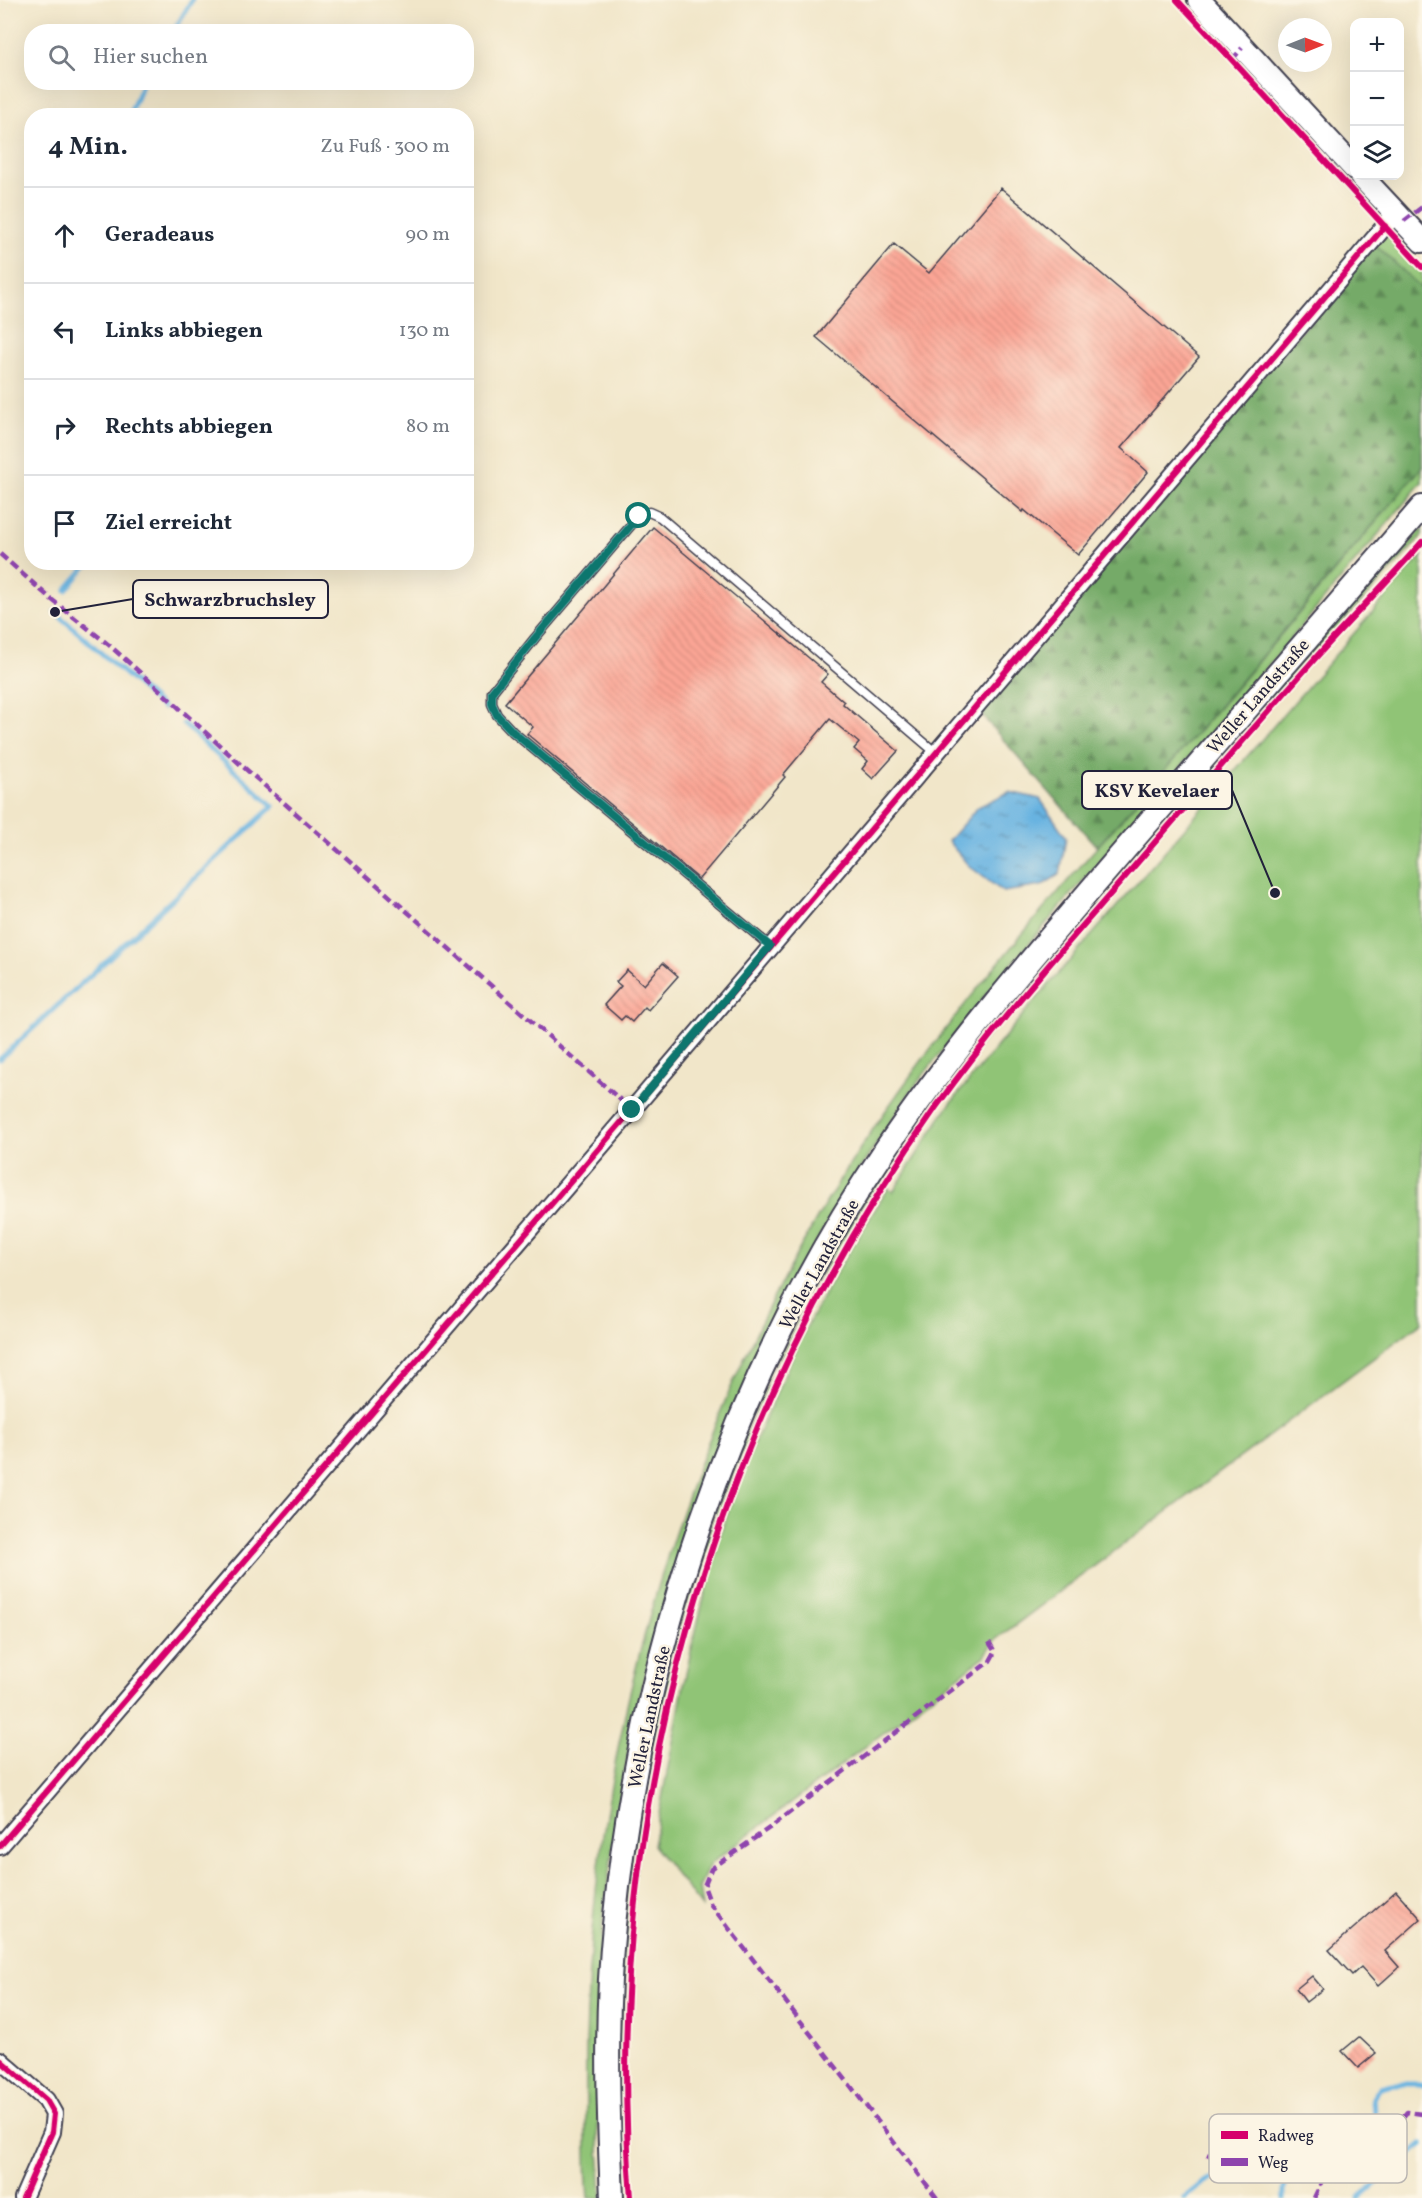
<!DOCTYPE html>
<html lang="de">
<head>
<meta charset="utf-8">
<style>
	:root { --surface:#fff; --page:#f2f2f3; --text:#1f2937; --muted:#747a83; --line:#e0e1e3 }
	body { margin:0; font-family:Vollkorn,serif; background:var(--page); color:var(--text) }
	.controls { position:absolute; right:18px; top:18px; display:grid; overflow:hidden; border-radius:12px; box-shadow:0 6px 24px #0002 }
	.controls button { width:54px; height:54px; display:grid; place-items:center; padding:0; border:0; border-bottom:2px solid var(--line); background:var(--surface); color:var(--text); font:30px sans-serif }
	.compass { position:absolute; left:1278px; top:18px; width:54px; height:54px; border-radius:50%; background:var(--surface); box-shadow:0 6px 24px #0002; rotate:89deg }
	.stop { position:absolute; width:18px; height:18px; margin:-14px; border:4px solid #0f766e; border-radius:50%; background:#fff }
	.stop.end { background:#0f766e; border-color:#fff; box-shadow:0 2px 6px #0008 }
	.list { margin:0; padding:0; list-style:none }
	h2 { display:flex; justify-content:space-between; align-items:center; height:78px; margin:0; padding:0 24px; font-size:26px }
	h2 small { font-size:20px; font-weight:400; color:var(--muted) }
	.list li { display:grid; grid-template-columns:39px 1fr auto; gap:18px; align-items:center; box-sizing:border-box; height:96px; padding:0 24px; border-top:2px solid var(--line) }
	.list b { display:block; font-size:22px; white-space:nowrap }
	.list em { font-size:20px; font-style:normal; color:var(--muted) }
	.icon { flex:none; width:33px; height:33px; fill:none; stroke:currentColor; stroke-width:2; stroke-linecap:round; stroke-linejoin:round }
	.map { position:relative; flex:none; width:1422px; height:2198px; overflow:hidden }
	.search { position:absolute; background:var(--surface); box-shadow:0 6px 24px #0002; left:24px; top:24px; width:450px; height:66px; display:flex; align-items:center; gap:15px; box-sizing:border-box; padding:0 21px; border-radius:24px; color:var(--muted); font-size:22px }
	.panel { position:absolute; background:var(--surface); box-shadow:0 6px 24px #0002; left:24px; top:108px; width:450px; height:462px; border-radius:24px }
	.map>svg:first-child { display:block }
</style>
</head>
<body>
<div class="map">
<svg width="1422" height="2198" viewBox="0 0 1422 2198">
	<defs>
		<pattern id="forest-firs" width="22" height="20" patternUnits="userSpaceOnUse" patternTransform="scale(1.5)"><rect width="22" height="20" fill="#74aa67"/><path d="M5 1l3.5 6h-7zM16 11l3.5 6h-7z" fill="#5f8a56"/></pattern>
		<pattern id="water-ripples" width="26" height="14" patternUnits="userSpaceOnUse" patternTransform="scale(1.5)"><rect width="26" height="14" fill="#68b3e1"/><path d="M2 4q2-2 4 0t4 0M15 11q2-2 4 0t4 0" fill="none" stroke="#5591b8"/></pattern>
		<pattern id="building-back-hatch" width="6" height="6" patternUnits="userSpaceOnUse" patternTransform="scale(1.5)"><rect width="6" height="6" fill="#fba594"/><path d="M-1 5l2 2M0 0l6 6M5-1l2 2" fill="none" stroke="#d78e80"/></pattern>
	</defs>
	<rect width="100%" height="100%" fill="#fcf5e5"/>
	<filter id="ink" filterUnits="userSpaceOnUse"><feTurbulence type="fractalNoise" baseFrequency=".0167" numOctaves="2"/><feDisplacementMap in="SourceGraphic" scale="12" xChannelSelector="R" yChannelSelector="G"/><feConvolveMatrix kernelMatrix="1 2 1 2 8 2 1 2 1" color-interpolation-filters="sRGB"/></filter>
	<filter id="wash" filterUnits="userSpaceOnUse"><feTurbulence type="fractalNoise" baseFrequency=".008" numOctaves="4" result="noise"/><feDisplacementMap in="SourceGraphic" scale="24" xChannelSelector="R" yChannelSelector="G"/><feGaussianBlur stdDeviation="1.35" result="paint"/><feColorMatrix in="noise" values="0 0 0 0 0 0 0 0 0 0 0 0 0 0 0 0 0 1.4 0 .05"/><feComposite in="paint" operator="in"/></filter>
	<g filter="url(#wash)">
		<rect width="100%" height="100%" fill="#f1e6c9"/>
		<!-- grass -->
		<path fill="#90c476" stroke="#597358" stroke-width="1.5" d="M1388,235L1422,272V289L1375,244Z
			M1422,467V482L1290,640L991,988L911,1091L843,1195L799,1272L691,1519L670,1582L638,1700L618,1809L603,1917L597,2029L598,2133L602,2198H588C585,2165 586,2131 586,2098C581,1766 680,1422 863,1144C955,1005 1067,881 1177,756C1260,661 1340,564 1422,467Z
			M1422,529V536C1375,588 1326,639 1280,692C1225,754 1171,818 1117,881C1040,970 962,1060 897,1158C741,1393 650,1669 627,1949C620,2032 623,2115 627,2198H622C619,2086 614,1973 631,1861C667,1610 750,1376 889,1162C952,1065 1029,979 1104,891C1163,822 1220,753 1279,686C1326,633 1375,581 1422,529Z
			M1422,555V1322L995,1640L985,1656L710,1864L699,1887L702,1907L653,1845L687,1668L717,1543L742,1471L801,1337L834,1276L888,1188L893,1192L946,1109L1025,1012Z"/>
		<!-- forest -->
		<path fill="url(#forest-firs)" stroke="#4b6651" stroke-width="1.5" d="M1375,244L1422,289V467L1186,746L1097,847L978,711Z"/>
		<!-- water -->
		<path fill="url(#water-ripples)" stroke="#456a8e" stroke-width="1.5" d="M1009,792L1040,799L1066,837L1060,874L1041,886L1003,892L968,865L948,841L978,807Z"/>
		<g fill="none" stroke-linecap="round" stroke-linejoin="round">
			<!-- stream -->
			<path stroke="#68b3e1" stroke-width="5" d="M173,32L192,0
				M129,116L143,82
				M66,590L90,562
				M55,612L163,708
				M0,1059L273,806L183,724
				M1331,2139L1360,2128L1374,2114L1373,2098L1380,2087L1392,2084H1422
				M1185,2198C1210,2177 1216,2171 1249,2177L1266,2157L1285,2150L1297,2157L1309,2151
				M1284,2198V2189L1297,2157
				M1359,2198L1422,2144"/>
		</g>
		<g id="blocks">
			<!-- building -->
			<path fill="url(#building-back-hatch)" d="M1001,188L1199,357L1121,448L1148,472L1078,555L1024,510L1023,512L816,337L894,244L929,273Z
				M653,527L828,674L821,682L844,702L843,704L898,751L873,779L862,769L868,761L854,749L859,743L830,719L783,775L785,777L699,879L527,734L533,727L505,703Z
				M663,963L678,976L648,1010L645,1007L632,1022L625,1016L621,1020L604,1005L621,986L616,982L627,970L644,985Z
				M1396,1891L1421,1919L1385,1951L1399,1967L1378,1986L1361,1967L1352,1975L1329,1950Z
				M1312,1976L1323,1989L1306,2002L1296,1989Z
				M1359,2037L1376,2053L1358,2068L1342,2051Z"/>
		</g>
	</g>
	<g filter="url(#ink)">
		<use href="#blocks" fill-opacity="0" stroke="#413f50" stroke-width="1.5"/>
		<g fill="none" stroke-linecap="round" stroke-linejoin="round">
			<!-- lane casing -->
			<g stroke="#413f50" stroke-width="11">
				<path id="lane" d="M770,946L513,732L497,715L492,704V692L535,638L639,516L649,512L660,517L935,752"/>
			</g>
			<!-- street casing -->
			<g stroke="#413f50" stroke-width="20">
				<path id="street" d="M0,1846L632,1110L1396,213
					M0,2060L46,2100L54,2114L52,2132L23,2198"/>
			</g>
			<!-- secondary casing -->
			<g stroke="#413f50" stroke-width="26">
				<path id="secondary" d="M1199,0L1354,168
					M1361,176L1422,241
					M612,2198C608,2107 605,2016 614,1925C640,1652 730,1379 885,1150C958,1042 1043,945 1128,846C1226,733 1324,620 1422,507"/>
			</g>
			<!-- lane -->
			<use href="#lane" stroke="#fff" stroke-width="8"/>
			<!-- street -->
			<use href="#street" stroke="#fff" stroke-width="16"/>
			<!-- secondary -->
			<use href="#secondary" stroke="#fff" stroke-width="22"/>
			<!-- quiet -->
			<path stroke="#8e44ad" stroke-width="4.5" stroke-dasharray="9 4.5" stroke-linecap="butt" d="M1232,60L1242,48
				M1404,221L1422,207
				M0,554L51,599L109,645L153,684L240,764L632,1110
				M1207,2154L1224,2162L1300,2129L1333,2157L1379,2146L1407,2112L1422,2114
				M937,2198L711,1905L704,1886L711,1869L772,1826L990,1661L995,1652L989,1642
				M1314,2198L1333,2157"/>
			<!-- cycleway casing -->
			<g stroke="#fcf5e5" stroke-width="10">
				<path id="cycleway" d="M1177,0L1422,267
					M0,1846L632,1110L1385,226
					M0,2060L46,2100L54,2114L52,2132L23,2198
					M631,2198C601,1809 712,1424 936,1107C990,1032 1051,962 1112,892C1180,813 1249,733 1319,654C1353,616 1389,580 1422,542"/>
			</g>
			<!-- cycleway -->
			<use href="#cycleway" stroke="#d6006c" stroke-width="6"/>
		</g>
	</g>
	<g fill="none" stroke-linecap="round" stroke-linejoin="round" filter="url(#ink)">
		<!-- route -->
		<path stroke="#0f766e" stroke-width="8" d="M632,1110L770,946L513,732L497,715L492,704V692L535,638L639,516"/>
	</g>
	<g text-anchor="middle" stroke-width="5" stroke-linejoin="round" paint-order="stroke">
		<!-- street labels -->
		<g font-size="18" fill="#22223b" stroke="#fcf5e5">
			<text transform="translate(1258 696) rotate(-49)" y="6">Weller Landstraße</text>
			<text transform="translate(819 1264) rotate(-61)" y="6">Weller Landstraße</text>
			<text transform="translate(649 1717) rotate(-78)" y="6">Weller Landstraße</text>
		</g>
	</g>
	<!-- legend -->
	<rect x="1209" y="2114" width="198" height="69" rx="9" fill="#fcf5e5" stroke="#bbb6b2" stroke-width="1.5"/>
	<rect x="1221" y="2131" width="27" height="8" fill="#d6006c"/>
	<rect x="1221" y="2158" width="27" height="8" fill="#8e44ad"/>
	<g font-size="16" fill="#22223b">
		<text x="1258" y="2141">Radweg</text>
		<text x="1258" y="2168">Weg</text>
	</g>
	<!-- callouts -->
	<path fill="none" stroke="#22223b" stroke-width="2" d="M55 612L133 599M1275 893L1232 790"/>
	<g fill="#22223b" stroke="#fcf5e5" stroke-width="2">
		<circle cx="55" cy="612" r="6"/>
		<circle cx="1275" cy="893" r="6"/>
	</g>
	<g fill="#fcf5e5" stroke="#22223b" stroke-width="2">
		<rect x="133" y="580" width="195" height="38" rx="6"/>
		<rect x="1082" y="771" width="150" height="38" rx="6"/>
	</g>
	<g font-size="20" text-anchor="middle" font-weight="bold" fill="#22223b">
		<text x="230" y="606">Schwarzbruchsley</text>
		<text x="1157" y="797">KSV Kevelaer</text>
	</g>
</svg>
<div class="controls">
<button>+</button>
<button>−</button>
<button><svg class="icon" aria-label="layers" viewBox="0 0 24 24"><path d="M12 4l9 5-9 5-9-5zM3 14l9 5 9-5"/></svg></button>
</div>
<svg class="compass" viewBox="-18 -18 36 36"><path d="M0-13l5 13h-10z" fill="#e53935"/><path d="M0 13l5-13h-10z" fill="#747a83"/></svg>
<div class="stop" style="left:639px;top:516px"></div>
<div class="stop end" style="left:632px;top:1110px"></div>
<div class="search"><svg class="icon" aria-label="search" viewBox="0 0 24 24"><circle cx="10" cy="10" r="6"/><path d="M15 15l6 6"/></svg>Hier suchen</div>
<section class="panel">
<h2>4 Min.<small>Zu Fuß · 300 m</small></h2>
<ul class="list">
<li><svg class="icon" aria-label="ahead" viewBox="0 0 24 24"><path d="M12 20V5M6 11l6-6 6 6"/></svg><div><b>Geradeaus</b></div><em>90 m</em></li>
<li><svg class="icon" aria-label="left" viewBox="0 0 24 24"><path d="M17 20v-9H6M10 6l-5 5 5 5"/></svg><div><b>Links abbiegen</b></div><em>130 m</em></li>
<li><svg class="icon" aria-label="right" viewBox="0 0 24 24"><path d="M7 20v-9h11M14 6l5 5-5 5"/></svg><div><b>Rechts abbiegen</b></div><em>80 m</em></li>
<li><svg class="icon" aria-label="arrive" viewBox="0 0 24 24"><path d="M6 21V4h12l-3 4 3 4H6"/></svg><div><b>Ziel erreicht</b></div></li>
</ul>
</section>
</div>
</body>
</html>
